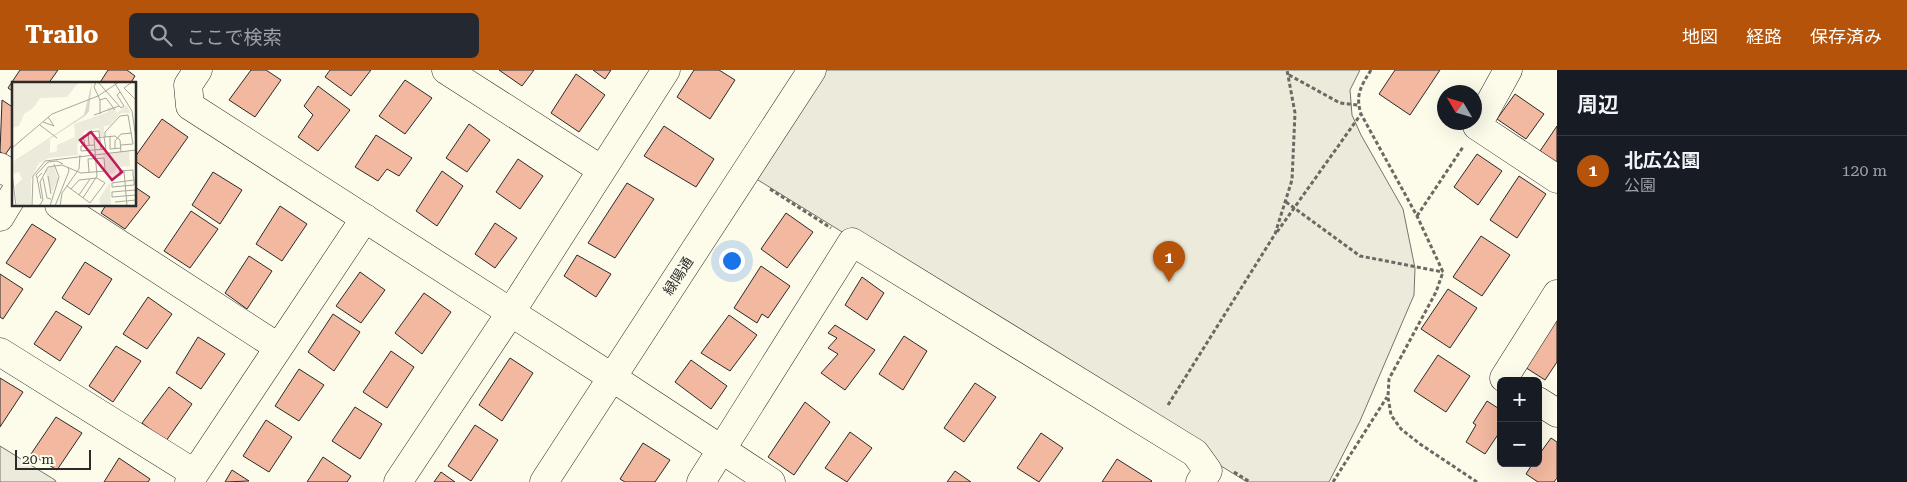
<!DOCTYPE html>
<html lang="ja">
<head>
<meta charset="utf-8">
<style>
	:root { --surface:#171b24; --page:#242831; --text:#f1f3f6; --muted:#9ea1a6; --line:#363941; --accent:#b45309 }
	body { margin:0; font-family:"Roboto Serif","Noto Sans JP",serif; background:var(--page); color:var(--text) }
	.controls { position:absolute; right:15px; bottom:15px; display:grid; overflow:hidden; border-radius:8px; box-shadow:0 5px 20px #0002 }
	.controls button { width:45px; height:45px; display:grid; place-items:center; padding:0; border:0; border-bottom:1px solid var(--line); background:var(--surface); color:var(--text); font:25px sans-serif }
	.compass { position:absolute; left:1437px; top:15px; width:45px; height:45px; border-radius:50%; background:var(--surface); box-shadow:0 5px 20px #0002; rotate:308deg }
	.scale { position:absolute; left:15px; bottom:12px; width:76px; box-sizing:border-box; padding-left:5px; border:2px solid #2b2b2b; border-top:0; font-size:14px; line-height:18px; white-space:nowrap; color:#2b2b2b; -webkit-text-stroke:4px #fdfbea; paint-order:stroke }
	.you { position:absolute; left:731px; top:190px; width:18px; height:18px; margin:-12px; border:4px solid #fff; border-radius:50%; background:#1a73e8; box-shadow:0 0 0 8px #1a73e833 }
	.badge { display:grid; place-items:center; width:32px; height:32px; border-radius:50%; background:var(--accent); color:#fff; font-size:16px; font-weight:700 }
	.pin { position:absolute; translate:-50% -41px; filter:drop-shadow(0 1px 2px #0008) }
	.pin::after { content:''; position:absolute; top:26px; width:18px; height:15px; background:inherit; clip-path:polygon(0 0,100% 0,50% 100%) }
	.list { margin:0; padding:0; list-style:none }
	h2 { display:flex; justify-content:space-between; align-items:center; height:65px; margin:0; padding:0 20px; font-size:21px }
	h2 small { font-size:16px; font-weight:400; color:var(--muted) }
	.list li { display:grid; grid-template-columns:32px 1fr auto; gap:15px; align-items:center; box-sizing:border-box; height:70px; padding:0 20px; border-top:1px solid var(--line) }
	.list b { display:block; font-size:19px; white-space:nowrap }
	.list p { margin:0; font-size:16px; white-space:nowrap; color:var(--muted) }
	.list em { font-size:16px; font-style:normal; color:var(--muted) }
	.icon { flex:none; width:28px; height:28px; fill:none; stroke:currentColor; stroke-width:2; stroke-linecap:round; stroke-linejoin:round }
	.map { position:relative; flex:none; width:1557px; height:412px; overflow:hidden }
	header { display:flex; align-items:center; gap:30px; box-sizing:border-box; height:70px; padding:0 25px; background:var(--accent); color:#fff }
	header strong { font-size:24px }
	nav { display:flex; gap:28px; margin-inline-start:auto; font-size:18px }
	.search { width:350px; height:45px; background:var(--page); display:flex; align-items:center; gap:12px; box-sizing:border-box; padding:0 18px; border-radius:8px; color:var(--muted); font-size:19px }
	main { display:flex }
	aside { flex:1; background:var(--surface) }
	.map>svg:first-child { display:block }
</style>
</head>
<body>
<header>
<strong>Trailo</strong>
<div class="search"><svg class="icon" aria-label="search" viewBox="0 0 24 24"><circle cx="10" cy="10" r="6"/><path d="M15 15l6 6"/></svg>ここで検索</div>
<nav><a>地図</a><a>経路</a><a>保存済み</a></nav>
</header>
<main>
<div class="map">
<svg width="1557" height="412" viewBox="0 0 1557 412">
	<rect width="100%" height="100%" fill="#fdfbea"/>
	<!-- green -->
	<path fill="#ecebdb" stroke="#74746e" d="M812,0H1360L1350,20L1352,45L1361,65L1403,139L1415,198L1414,225L1360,351L1329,412H1247L745,102Z
		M0,376L55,410L56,412H0Z"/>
	<!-- building -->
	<path fill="#f2b8a0" stroke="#2b2b2b" d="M20,0H58L48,14H14V22L8,18Z
		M108,0H127L135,6L130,14H99Z
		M251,0H266L281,10L255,47L229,30Z
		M330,0H371L351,26L325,7Z
		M499,0H534L522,16Z
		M593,0H611L605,9Z
		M694,0H719L735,10L710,49L677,27Z
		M1395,0H1440L1410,45L1379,24Z
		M576,4L605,25L579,62L551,43Z
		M405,10L432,28L405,64L379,46Z
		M318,16L350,40L318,81L298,67L313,45L304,36Z
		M1515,24L1544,44L1526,69L1497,49Z
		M2,30L14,38V72L5,85L0,82Z
		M162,49L188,67L159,108L135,91V87Z
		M469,54L490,70L467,102L446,88Z
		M664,56L714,89L696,117L644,86Z
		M1557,56V93L1540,81Z
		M376,65L412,88L399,106L387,99L378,111L355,97Z
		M1477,84L1502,101L1478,135L1454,117Z
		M518,89L543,106L520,139L496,122Z
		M442,101L463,116L437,156L416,141Z
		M213,102L242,120L220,154L192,135Z
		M1519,106L1546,124L1517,168L1490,150Z
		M627,113L654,129L615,188L588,173Z
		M135,117L150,127L125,159L101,143L106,135H135Z
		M280,136L307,154L282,191L256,174Z
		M191,141L218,159L190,198L164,181Z
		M786,143L813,162L787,198L761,179Z
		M495,153L517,168L495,198L475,184Z
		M32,154L56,169L30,208L6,193Z
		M1481,166L1510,185L1482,226L1453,207Z
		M577,185L611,204L596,227L564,206Z
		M249,186L272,201L247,239L225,223Z
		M85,192L112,209L89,245L62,228Z
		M761,196L790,216L768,248L762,244L757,253L734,238Z
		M360,202L385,220L361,253L336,236Z
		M0,204L23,219L3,249L0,247Z
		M862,207L884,223L867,250L845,235Z
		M1448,219L1477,238L1450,278L1421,259Z
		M424,223L451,242L422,284L395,263Z
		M148,227L172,244L147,279L123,264Z
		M56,241L82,257L60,291L34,274Z
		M333,244L360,262L334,301L308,282Z
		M1547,244L1557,250V292L1545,310L1517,292Z
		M729,245L757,265L730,301L701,283Z
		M835,255L875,280L845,320L821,303L838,284L828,278L837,268L828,263Z
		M904,266L927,281L903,320L879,304Z
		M198,267L225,284L201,319L176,303Z
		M116,276L141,291L113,332L89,316Z
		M391,281L414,297L387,338L363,322Z
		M1438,285L1470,306L1446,342L1414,321Z
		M510,288L533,303L502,351L479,335Z
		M691,290L727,316L711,339L675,312Z
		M299,299L324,315L299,351L275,336Z
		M0,308L23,322L0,357Z
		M975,313L996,327L964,372L944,358Z
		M169,317L192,334L166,371L142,353Z
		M1487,331L1501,340V360L1485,384L1466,372L1476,355L1473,353Z
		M805,332L830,352L794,405L768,387Z
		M355,337L382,354L360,389L332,371Z
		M56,347L82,363L57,400L31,384Z
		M266,350L292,367L269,402L243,386Z
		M475,355L498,370L471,411L448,396Z
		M850,362L872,378L847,412L825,398Z
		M1041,363L1063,378L1039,412L1017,398Z
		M1551,368L1557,372V408L1554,412H1538L1526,404L1533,393H1538V386Z
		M643,373L670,390L655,412H625L620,409Z
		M323,387L351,406L347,412H307Z
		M119,388L150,409L148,412H104Z
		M1117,389L1152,411L1151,412H1102Z
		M232,400L249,411L225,412Z
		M955,401L971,412H947Z
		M441,402L455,412H434Z"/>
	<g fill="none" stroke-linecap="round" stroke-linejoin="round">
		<!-- minor casing -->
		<g stroke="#2b2b2b" stroke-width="29">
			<path id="minor" d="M198,0L188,15L190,36L613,308L771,412
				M446,0L602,100
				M1508,0L1477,56L1557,109
				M0,97L14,106
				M59,135L278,277
				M0,147L14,124
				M0,282L194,403
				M1508,311L1504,308L1557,224
				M1538,331L1557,343
				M189,412L365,148
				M398,412L511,242L666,0
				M544,412L812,0
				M701,412L852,172L1195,383L1208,401L1200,412"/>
		</g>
		<!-- path -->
		<path stroke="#6a6964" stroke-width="3" stroke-dasharray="4 2.5" stroke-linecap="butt" d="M1371,0C1361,16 1355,25 1361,44L1417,146L1443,202L1436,222L1389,309L1388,327L1391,345L1401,359L1420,374L1477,412
			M1289,5L1340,33L1358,35
			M770,119L831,158
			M1286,132L1360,186L1443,202
			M1417,146L1463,77
			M1277,162L1361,44
			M1168,335L1275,164L1292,110L1295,43L1287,0
			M1234,402L1250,412
			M1333,412L1387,327"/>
		<!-- minor -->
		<use href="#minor" stroke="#fdfbea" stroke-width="28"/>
	</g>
	<g text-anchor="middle" stroke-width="4" stroke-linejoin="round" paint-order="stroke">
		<!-- street labels -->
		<g font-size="14" fill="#2b2b2b" stroke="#fdfbea">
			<text transform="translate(678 206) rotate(-57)" y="5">緑陽通</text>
		</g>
	</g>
	<!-- overview -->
	<g transform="translate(12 12)">
		<rect width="124" height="124" fill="#fdfbea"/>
		<path d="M0,0H67L55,15L28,16L21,26L12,32L7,44L0,46ZM115,23L118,31H109L98,43L89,45H92V54H88L87,46L72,49L65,64L66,73L37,76L27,81L19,97V124H5L3,104L10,97L7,90L1,92L0,80L38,57V71L45,69V63L63,55L62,42L96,30L95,26L101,25L105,31ZM117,69L118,84L106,85L102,91L94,93L91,71ZM41,83L46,97L40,110L33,89ZM98,100L99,124H89L87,117Z" fill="#ecebdb"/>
		<path d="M80,0L77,29L73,34L0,81L72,33Z" fill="#d8d7c9"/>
		<path fill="none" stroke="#a9a89e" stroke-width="1" d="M84,0L82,5L88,18M86,0L109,26L112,24M102,0L120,29L124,57M120,0L112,6L124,18M108,10L105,13L112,24M88,32V18L94,16L103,28M82,33L107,24M31,40L42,44L36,35M28,43L45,56M98,54V67L109,66M93,55V50L108,34L116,33L121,62L109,63M73,63L71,54L77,53M77,63L76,50L87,49L89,68M82,63L69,64V69L94,67L92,55M0,66L40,32L86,14L107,0M103,66V59L109,52L120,51M112,89L115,124M0,91L4,124M30,91L25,96L24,93L36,80L45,79L51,82M36,94L39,112M108,94L107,89L121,88V93L122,98V103L100,105V101L122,98M25,96L29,117M31,96L35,116L39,117M55,104L78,121L93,101L85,96L67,98L59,107M67,113L78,97M124,113L100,115V110L123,108L124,113V116M71,116L85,94L82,56L103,54L108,58L109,70M103,120L124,118M20,124L21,94L33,79L124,68M27,124L31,118L28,100L36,85L50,83L69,91L93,89L92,76L76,77L77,90M38,124L47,95L42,82M43,124L57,89L56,85M48,124L50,111L67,87L68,73"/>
		<path fill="#c2185b" fill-opacity="0.15" stroke="#c2185b" stroke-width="2.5" d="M79,50L110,90L100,98L68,58Z"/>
		<rect width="124" height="124" fill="none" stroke="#2b2b2b" stroke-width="2.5"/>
	</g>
</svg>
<div class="controls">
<button>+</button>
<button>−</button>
</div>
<svg class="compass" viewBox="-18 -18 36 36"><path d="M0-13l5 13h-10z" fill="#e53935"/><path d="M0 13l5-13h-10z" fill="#9ea1a6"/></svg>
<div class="scale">20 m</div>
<div class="you"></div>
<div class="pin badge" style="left:1169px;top:212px">1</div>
</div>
<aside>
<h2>周辺<small></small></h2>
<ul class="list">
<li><span class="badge">1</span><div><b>北広公園</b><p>公園</p></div><em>120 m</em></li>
</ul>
</aside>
</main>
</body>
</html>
